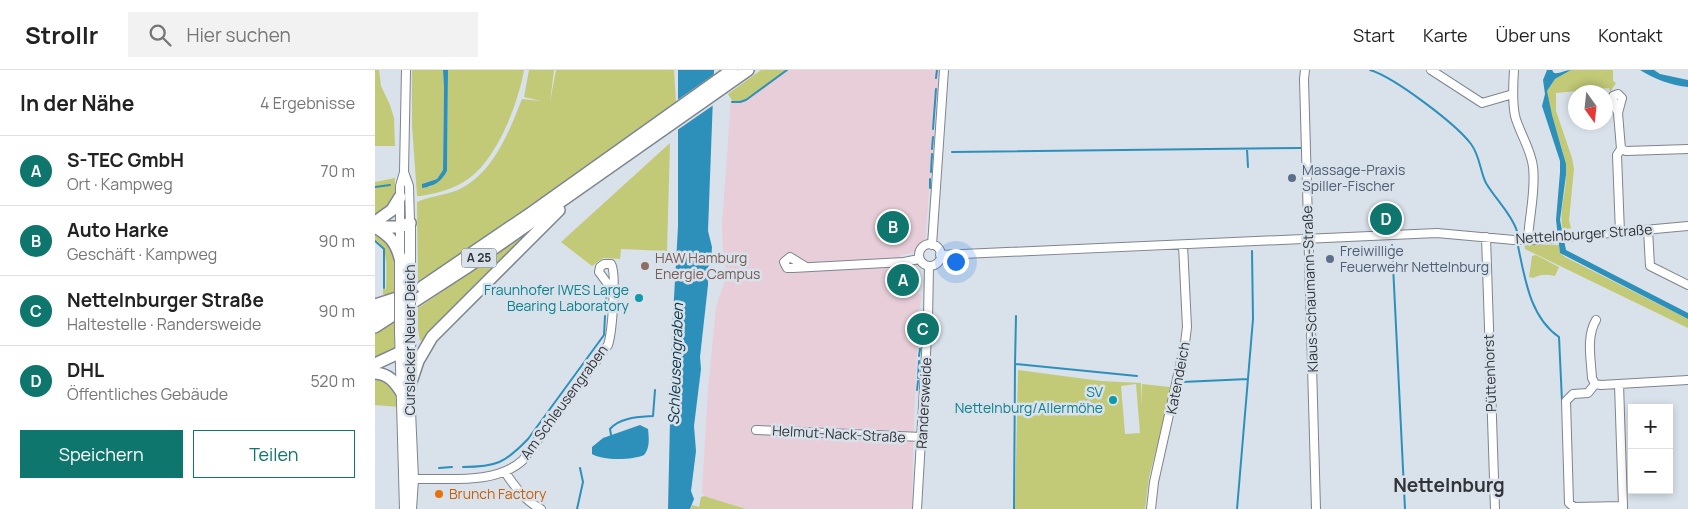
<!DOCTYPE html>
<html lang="de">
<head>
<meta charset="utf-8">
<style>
	:root { --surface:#fff; --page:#f2f2f2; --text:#222; --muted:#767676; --line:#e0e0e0; --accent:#0f766e }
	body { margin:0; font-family:Manrope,sans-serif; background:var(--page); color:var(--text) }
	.controls { position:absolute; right:15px; bottom:15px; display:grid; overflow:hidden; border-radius:0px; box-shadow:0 2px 8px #0003 }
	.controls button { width:45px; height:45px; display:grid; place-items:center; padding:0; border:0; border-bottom:1px solid var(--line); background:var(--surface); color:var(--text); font:25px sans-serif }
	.compass { position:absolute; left:1193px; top:15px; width:45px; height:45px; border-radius:50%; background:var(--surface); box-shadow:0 2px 8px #0003; rotate:165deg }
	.you { position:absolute; left:580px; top:191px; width:18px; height:18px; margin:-12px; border:4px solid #fff; border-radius:50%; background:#1a73e8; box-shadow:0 0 0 8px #1a73e833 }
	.badge { display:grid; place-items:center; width:32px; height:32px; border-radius:50%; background:var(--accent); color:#fff; font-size:16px; font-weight:700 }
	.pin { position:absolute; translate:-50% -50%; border:2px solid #fff; box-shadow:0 1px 5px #0006 }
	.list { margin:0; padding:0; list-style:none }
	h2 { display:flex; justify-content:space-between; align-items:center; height:65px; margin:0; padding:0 20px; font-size:21px }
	h2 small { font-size:16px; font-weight:400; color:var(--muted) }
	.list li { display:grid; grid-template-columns:32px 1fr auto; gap:15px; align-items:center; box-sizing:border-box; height:70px; padding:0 20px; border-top:1px solid var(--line) }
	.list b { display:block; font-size:19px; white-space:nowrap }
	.list p { margin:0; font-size:16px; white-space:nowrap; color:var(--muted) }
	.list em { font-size:16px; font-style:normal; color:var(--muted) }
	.actions { display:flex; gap:10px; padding:15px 20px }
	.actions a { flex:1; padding:11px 0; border:1px solid var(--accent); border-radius:0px; text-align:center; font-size:18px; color:var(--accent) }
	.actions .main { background:var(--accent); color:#fff }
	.icon { flex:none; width:28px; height:28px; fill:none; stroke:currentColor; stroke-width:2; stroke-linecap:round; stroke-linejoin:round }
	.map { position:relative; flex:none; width:1313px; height:439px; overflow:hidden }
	header { display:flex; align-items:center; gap:30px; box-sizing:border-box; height:70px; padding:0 25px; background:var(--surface); border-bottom:1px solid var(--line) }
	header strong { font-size:24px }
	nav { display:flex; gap:28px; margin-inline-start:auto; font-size:18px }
	.search { width:350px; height:45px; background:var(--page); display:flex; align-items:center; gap:12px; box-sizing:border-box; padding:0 18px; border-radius:0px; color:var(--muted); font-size:19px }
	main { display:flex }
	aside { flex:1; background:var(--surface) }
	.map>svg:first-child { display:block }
</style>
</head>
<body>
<header>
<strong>Strollr</strong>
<div class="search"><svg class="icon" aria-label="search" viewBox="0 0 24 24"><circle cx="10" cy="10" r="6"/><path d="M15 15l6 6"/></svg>Hier suchen</div>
<nav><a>Start</a><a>Karte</a><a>Über uns</a><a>Kontakt</a></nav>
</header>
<main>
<aside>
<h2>In der Nähe<small>4 Ergebnisse</small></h2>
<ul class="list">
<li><span class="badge">A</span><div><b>S-TEC GmbH</b><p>Ort · Kampweg</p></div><em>70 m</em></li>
<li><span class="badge">B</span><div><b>Auto Harke</b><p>Geschäft · Kampweg</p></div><em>90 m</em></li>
<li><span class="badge">C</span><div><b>Nettelnburger Straße</b><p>Haltestelle · Randersweide</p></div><em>90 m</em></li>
<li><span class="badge">D</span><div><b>DHL</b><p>Öffentliches Gebäude</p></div><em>520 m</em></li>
</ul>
<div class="actions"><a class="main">Speichern</a><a>Teilen</a></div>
</aside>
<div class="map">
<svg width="1313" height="439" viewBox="0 0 1313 439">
	<rect width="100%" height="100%" fill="#d9e1ea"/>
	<!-- industrial -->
	<path fill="#e7ced9" d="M412,0H564L550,171L540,182L526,185L529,198L540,199V201H543V224L547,225L544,240L538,373L537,439H371L329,426L327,422L333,320L341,237L352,204L348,180L347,155L356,29L358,32L371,30Z"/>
	<!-- green -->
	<path fill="#c2ca78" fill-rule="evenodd" d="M0,0H4L6,16L15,35L19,48L20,76H0Z
		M37,0H68L69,18L68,100L62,109L47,114L55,117L72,101L73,0H149C143,34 122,89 93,109C79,119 63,123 46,126H42L37,55Z
		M154,0H179L175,32L181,0H299L301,32L101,174L43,211L42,132C55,126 70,125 83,120C118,104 134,62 147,29L166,31L149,27Z
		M386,0H412L371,30L365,32H358L353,24Z
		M1196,0H1238V11L1241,13L1235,22L1234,18L1181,23V41L1197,88L1199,99L1194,150L1196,158L1188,160C1183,141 1192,122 1191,103C1190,74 1173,49 1172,21L1180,9Z
		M295,73L292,181L246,179L245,189L228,188L217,196L186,172Z
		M20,108V132L0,146V112Z
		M161,157L51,268L45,271L43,259V238Z
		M0,162L20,178L21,224L13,227L8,224V219H11C11,203 15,178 0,170Z
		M1149,174L1184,175L1185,183L1190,187L1313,249V258L1150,179Z
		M1161,185L1184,197L1180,206C1171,204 1166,204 1158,208L1154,207L1157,186Z
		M20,252L21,281L0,290V264Z
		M643,300L726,311L766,313V336L767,314L795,317L787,358L774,407L770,439H640ZM761,314L765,363L750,364L746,316Z
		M0,305L8,307L24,324V337L0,335Z
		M329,426L371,439H316L317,435L324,437L326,427Z"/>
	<!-- water -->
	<path fill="#2d90ba" d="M68,0H73L72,101C66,112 59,116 47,118V114L62,109L68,100L69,18Z
		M303,0H339L333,161L337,177L336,193L333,197V215L325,287L326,299L319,356L321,381L316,421L319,429L315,439H293L297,263L303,157Z
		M1172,0H1177L1179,3C1185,4 1190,0 1196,0L1180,9L1172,21L1177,45L1191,94V105L1185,150L1191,180L1313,243V249L1185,183L1181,150L1185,102V91L1167,36L1170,24L1168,10Z
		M1265,0H1279L1285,4L1313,10V17C1297,16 1278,8 1265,0Z
		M265,355L273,359C274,368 275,378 269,385C258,390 228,391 217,384V377L228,368Z"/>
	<!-- pier -->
	<path fill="#d9e1ea" d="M341,3L340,34L301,61V31Z"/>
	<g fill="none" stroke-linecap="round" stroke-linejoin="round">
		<!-- stream -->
		<path stroke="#2d90ba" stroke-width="2" d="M995,0C1019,7 1081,54 1096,74C1105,86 1105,101 1111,113C1121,130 1136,143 1142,161
			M561,8L562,0
			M357,32H365L371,30L412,0
			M558,59L561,19
			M557,79L558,67
			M872,79L873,97
			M577,82L926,78
			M556,102L557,84
			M0,117L15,115
			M555,118V109
			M0,171L9,179V218
			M1017,175L1030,439
			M1143,176C1150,209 1155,247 1184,267L1187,331
			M231,231L232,220
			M641,246L640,294L762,306
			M544,286L545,279
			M543,308L544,291
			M807,312L873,309
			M542,320L543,311
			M236,365L235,359C245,347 265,347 278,346L280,320
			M1189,384V394
			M88,397C121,397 130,393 153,369L229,265L230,246
			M64,398L77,397
			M202,439L208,412L205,398
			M639,439L640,294
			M862,439L878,249L877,181"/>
		<!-- minor casing -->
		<g stroke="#7e858e" stroke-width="10">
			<path id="minor" d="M930,0L929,9L941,439
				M1056,0L1107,33L1138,24
				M1139,0C1138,15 1137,31 1140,46C1145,64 1156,79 1158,97C1161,121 1154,146 1153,170
				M1243,43L1237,28L1238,26L1243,24L1247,28L1243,43L1246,79
				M29,102L34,116L35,153
				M1273,160L1275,196L1313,215
				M1245,163L1242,85L1246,79L1251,81L1313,79
				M1111,167L1120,439
				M544 185a11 11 0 1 1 22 0a11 11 0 1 1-22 0Z
				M557,175L569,0
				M25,181V116L29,102L31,0
				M565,185L1062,163L1139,170H1159L1313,156
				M431,197L415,187L409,192L412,198H418L529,192L544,189
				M1221,250C1211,267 1216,289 1217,308L1220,314L1226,315L1313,310
				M1220,314L1213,323L1198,324L1191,331L1194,433L1199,437L1248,436V439
				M1244,314L1248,436
				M381,360L547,367
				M130,402C139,416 151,432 166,439
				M35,411L38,409C73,408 121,415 148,390L233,275C237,263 242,203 236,194H229L225,197L224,202L238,221
				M542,439L553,249L554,196
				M776,439L779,412L810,273L812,257L808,175"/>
		</g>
		<!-- major casing -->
		<g stroke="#7e858e" stroke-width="12">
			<path id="major" d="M35,153V221
				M25,211V188
				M35,256L34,318L38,409L36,439
				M25,261L30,439"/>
		</g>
		<!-- highway casing -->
		<g stroke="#7e858e" stroke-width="14">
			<path id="highway" d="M3,150L17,140L25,127
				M0,157C14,165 21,172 25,188
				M2,157H24L35,153
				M47,217L156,143L357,0
				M0,235L22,228
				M0,247L32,227
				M0,257L91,198L373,0
				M0,294L28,281L35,273
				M0,303C14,304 20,312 27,323
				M34,318L43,291L57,267L184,140"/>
		</g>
		<!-- minor -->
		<use href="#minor" stroke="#fff" stroke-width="8"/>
		<!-- major -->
		<use href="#major" stroke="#fff" stroke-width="10"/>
		<!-- highway -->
		<use href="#highway" stroke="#fff" stroke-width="11"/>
		<!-- major-bridge casing -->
		<g stroke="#7e858e" stroke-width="12" stroke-linecap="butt">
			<path id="major-bridge" d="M25,211V261
				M35,256V221"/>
		</g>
		<!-- major-bridge -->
		<use href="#major-bridge" stroke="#fff" stroke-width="10"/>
	</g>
	<!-- markers -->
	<g fill="#5c6f8a" stroke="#d9e1ea" stroke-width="2">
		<circle cx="917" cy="108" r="5"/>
		<circle cx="955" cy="189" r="5"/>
	</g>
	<circle fill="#8d6e63" stroke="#d9e1ea" stroke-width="2" cx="270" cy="196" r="5"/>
	<g fill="#0f9aa8" stroke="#d9e1ea" stroke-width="2">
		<circle cx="264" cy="228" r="5"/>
		<circle cx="738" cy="330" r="5"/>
	</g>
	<circle fill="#e8710a" stroke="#d9e1ea" stroke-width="2" cx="64" cy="424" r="5"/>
	<g text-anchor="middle" stroke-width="5" stroke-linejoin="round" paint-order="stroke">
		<!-- shield labels -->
		<rect fill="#d9e1ea" stroke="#63686d" stroke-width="1" x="86.5" y="178.5" width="35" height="19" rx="4"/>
		<g font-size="12" font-weight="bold" fill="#313438">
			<text x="104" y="192">A 25</text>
		</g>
		<!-- service labels -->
		<g font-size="14" fill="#4e5e75" stroke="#d9e1ea" text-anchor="start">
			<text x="927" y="105">Massage-Praxis<tspan x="927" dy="16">Spiller-Fischer</tspan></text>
			<text x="965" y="186">Freiwillige<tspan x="965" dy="16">Feuerwehr Nettelnburg</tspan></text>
		</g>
		<!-- street labels -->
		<g font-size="14" fill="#313438" stroke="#d9e1ea">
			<text transform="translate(1209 164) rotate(-4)" y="5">Nettelnburger Straße</text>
			<text transform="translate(935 219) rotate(-92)" y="5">Klaus-Schaumann-Straße</text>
			<text transform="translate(35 270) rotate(-90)" y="5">Curslacker Neuer Deich</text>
			<text transform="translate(1115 303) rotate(-92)" y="5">Püttenhorst</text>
			<text transform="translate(803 308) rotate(-79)" y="5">Katendeich</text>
			<text transform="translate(189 332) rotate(-54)" y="5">Am Schleusengraben</text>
			<text transform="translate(549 333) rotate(-87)" y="5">Randersweide</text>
			<text transform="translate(464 364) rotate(3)" y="5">Helmut-Nack-Straße</text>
		</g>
		<!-- education labels -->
		<g font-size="14" fill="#785e54" stroke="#d9e1ea" text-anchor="start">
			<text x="280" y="193">HAW Hamburg<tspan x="280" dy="16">Energie Campus</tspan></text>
		</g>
		<!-- culture labels -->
		<g font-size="14" fill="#0d838f" stroke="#d9e1ea" text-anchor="end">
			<text x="254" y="225">Fraunhofer IWES Large<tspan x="254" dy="16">Bearing Laboratory</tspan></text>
			<text x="728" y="327">SV<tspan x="728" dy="16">Nettelnburg/Allermöhe</tspan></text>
		</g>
		<!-- food labels -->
		<g font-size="14" fill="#c56008" stroke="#d9e1ea" text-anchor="start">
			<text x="74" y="429">Brunch Factory</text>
		</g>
		<!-- water labels -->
		<g font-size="15" font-style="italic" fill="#0b3648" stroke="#d9e1ea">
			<text transform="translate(301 294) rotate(-88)" y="5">Schleusengraben</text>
		</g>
		<!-- district labels -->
		<g font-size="19" font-weight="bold" fill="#313438" stroke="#d9e1ea">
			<text x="1074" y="422">Nettelnburg</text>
		</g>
	</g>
</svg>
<div class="controls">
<button>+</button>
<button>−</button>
</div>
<svg class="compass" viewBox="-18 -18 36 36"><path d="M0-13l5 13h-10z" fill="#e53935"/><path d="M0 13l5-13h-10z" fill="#767676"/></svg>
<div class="you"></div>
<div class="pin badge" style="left:528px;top:210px">A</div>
<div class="pin badge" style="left:518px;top:157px">B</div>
<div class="pin badge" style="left:548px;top:259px">C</div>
<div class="pin badge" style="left:1011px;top:149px">D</div>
</div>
</main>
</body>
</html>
